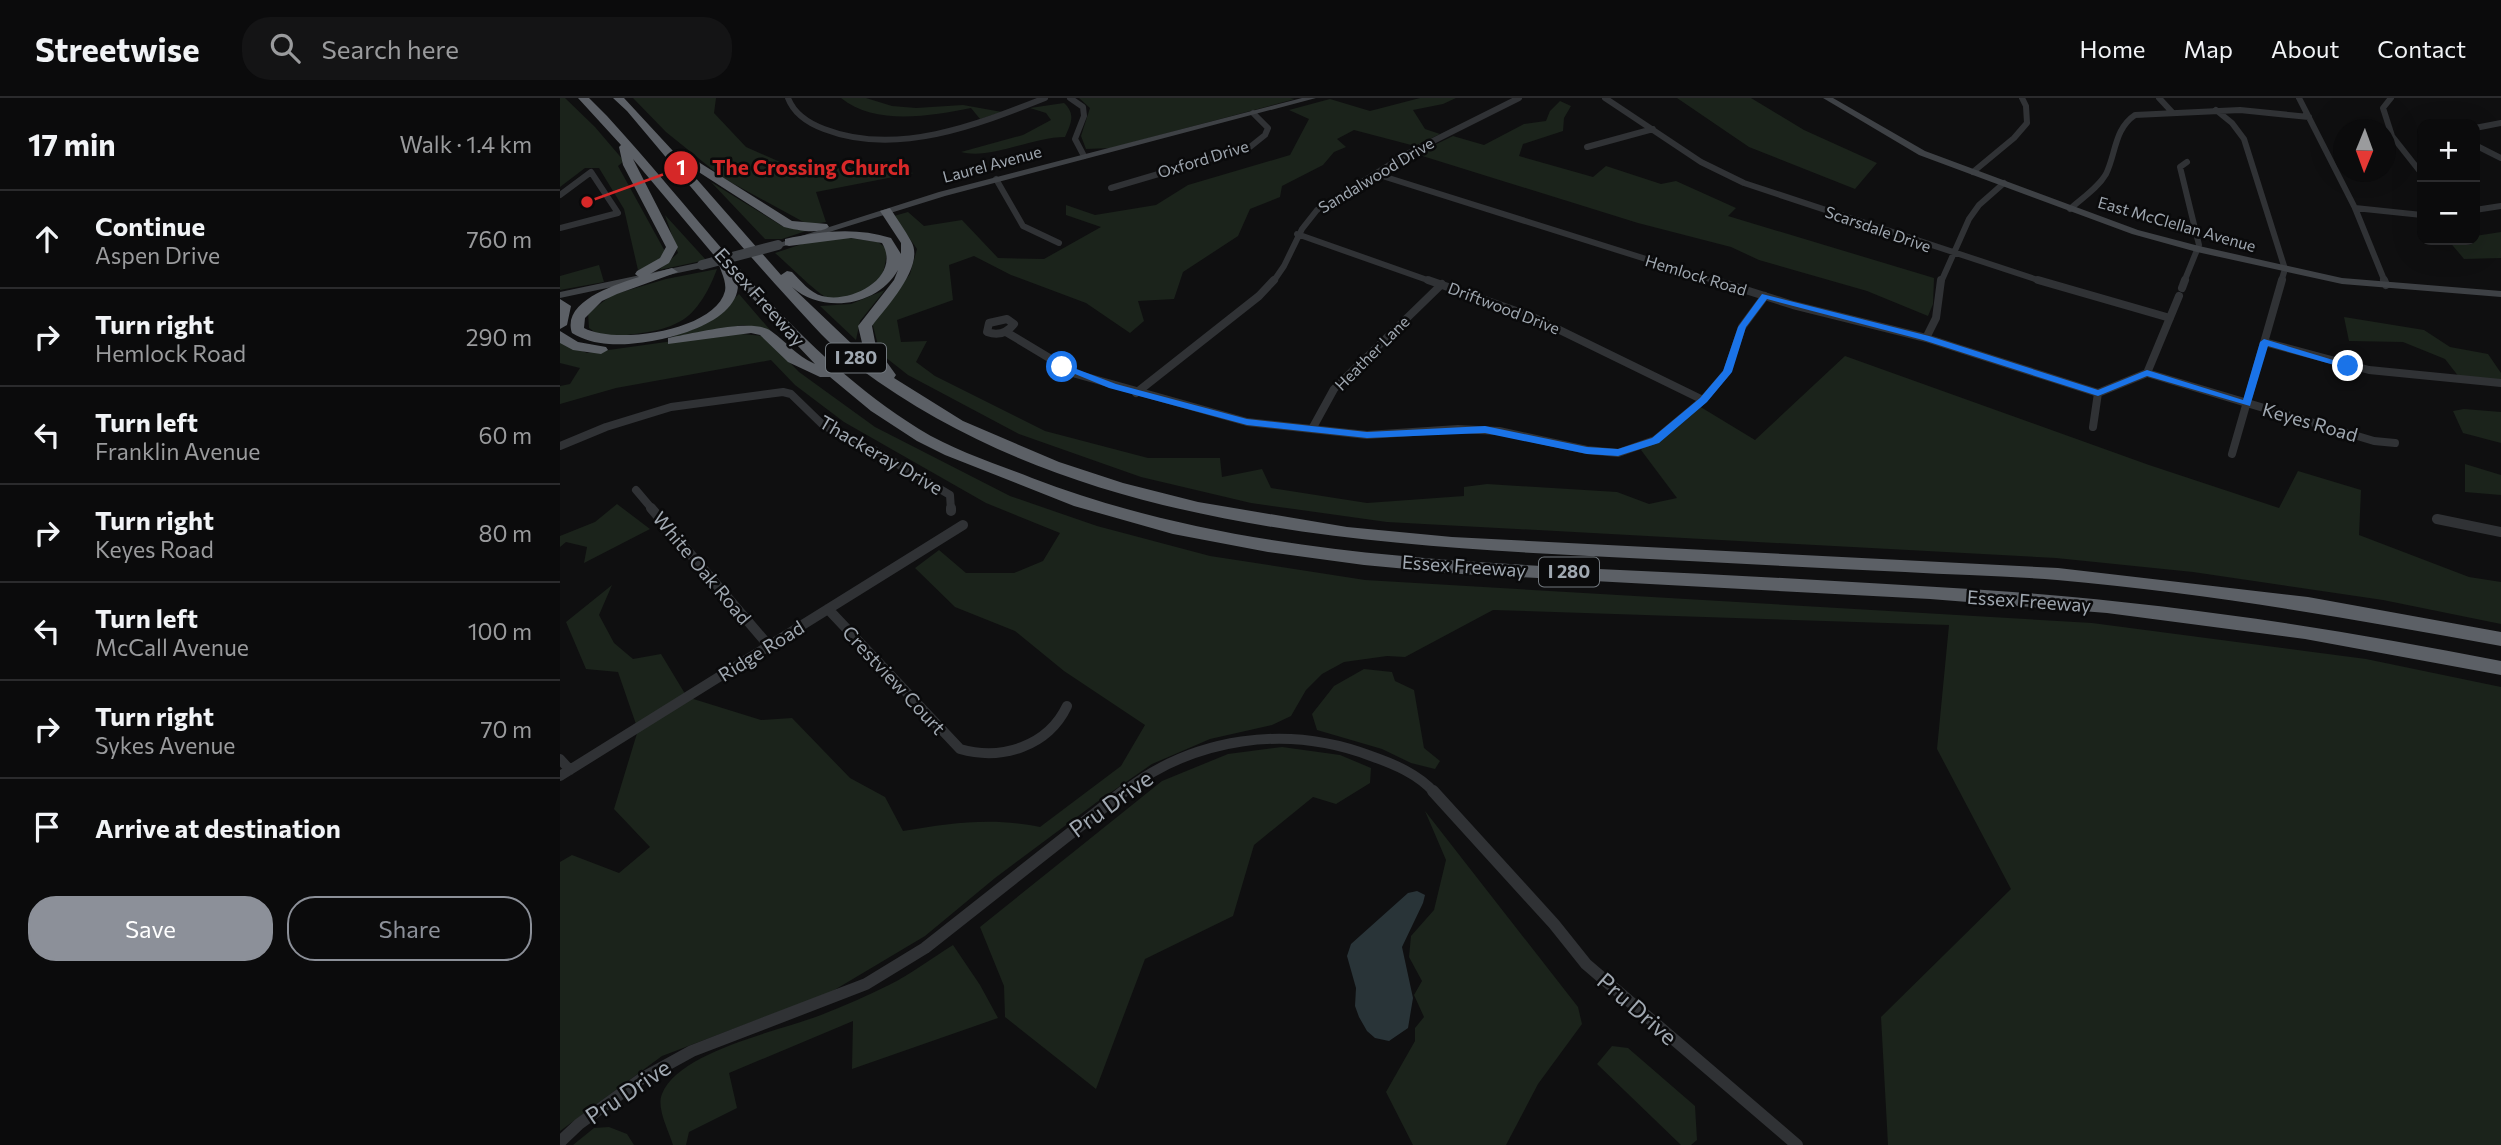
<!DOCTYPE html>
<html lang="en">
<head>
<meta charset="utf-8">
<style>
	:root { --surface:#0b0b0c; --page:#141415; --text:#f1f3f6; --muted:#9a9b9d; --line:#2b2b2d; --accent:#8c9099 }
	body { margin:0; font-family:Commissioner,sans-serif; background:var(--page); color:var(--text) }
	.controls { position:absolute; right:21px; top:21px; display:grid; overflow:hidden; border-radius:14px; box-shadow:0 7px 28px #0002 }
	.controls button { width:63px; height:63px; display:grid; place-items:center; padding:0; border:0; border-bottom:2px solid var(--line); background:var(--surface); color:var(--text); font:35px sans-serif }
	.compass { position:absolute; left:1773px; top:21px; width:63px; height:63px; border-radius:50%; background:var(--surface); box-shadow:0 7px 28px #0002; rotate:181deg }
	.stop { position:absolute; width:21px; height:21px; margin:-16px; border:5px solid #1a73e8; border-radius:50%; background:#fff }
	.stop.end { background:#1a73e8; border-color:#fff; box-shadow:0 2px 7px #0008 }
	.list { margin:0; padding:0; list-style:none }
	h2 { display:flex; justify-content:space-between; align-items:center; height:91px; margin:0; padding:0 28px; font-size:30px }
	h2 small { font-size:23px; font-weight:400; color:var(--muted) }
	.list li { display:grid; grid-template-columns:46px 1fr auto; gap:21px; align-items:center; box-sizing:border-box; height:98px; padding:0 28px; border-top:2px solid var(--line) }
	.list b { display:block; font-size:26px; white-space:nowrap }
	.list p { margin:0; font-size:23px; white-space:nowrap; color:var(--muted) }
	.list em { font-size:23px; font-style:normal; color:var(--muted) }
	.actions { display:flex; gap:14px; padding:21px 28px }
	.actions a { flex:1; padding:16px 0; border:2px solid var(--accent); border-radius:28px; text-align:center; font-size:24px; color:var(--accent) }
	.actions .main { background:var(--accent); color:#fff }
	.icon { flex:none; width:38px; height:38px; fill:none; stroke:currentColor; stroke-width:2; stroke-linecap:round; stroke-linejoin:round }
	.map { position:relative; flex:none; width:1941px; height:1047px; overflow:hidden }
	header { display:flex; align-items:center; gap:42px; box-sizing:border-box; height:98px; padding:0 35px; background:var(--surface); border-bottom:2px solid var(--line) }
	header strong { font-size:33px }
	nav { display:flex; gap:38px; margin-inline-start:auto; font-size:24px }
	.search { width:490px; height:63px; background:var(--page); display:flex; align-items:center; gap:18px; box-sizing:border-box; padding:0 24px; border-radius:28px; color:var(--muted); font-size:26px }
	main { display:flex }
	aside { flex:1; background:var(--surface) }
	.map>svg:first-child { display:block }
</style>
</head>
<body>
<header>
<strong>Streetwise</strong>
<div class="search"><svg class="icon" aria-label="search" viewBox="0 0 24 24"><circle cx="10" cy="10" r="6"/><path d="M15 15l6 6"/></svg>Search here</div>
<nav><a>Home</a><a>Map</a><a>About</a><a>Contact</a></nav>
</header>
<main>
<aside>
<h2>17 min<small>Walk · 1.4 km</small></h2>
<ul class="list">
<li><svg class="icon" aria-label="ahead" viewBox="0 0 24 24"><path d="M12 20V5M6 11l6-6 6 6"/></svg><div><b>Continue</b><p>Aspen Drive</p></div><em>760 m</em></li>
<li><svg class="icon" aria-label="right" viewBox="0 0 24 24"><path d="M7 20v-9h11M14 6l5 5-5 5"/></svg><div><b>Turn right</b><p>Hemlock Road</p></div><em>290 m</em></li>
<li><svg class="icon" aria-label="left" viewBox="0 0 24 24"><path d="M17 20v-9H6M10 6l-5 5 5 5"/></svg><div><b>Turn left</b><p>Franklin Avenue</p></div><em>60 m</em></li>
<li><svg class="icon" aria-label="right" viewBox="0 0 24 24"><path d="M7 20v-9h11M14 6l5 5-5 5"/></svg><div><b>Turn right</b><p>Keyes Road</p></div><em>80 m</em></li>
<li><svg class="icon" aria-label="left" viewBox="0 0 24 24"><path d="M17 20v-9H6M10 6l-5 5 5 5"/></svg><div><b>Turn left</b><p>McCall Avenue</p></div><em>100 m</em></li>
<li><svg class="icon" aria-label="right" viewBox="0 0 24 24"><path d="M7 20v-9h11M14 6l5 5-5 5"/></svg><div><b>Turn right</b><p>Sykes Avenue</p></div><em>70 m</em></li>
<li><svg class="icon" aria-label="arrive" viewBox="0 0 24 24"><path d="M6 21V4h12l-3 4 3 4H6"/></svg><div><b>Arrive at destination</b></div></li>
</ul>
<div class="actions"><a class="main">Save</a><a>Share</a></div>
</aside>
<div class="map">
<svg width="1941" height="1047" viewBox="0 0 1941 1047">
	<rect width="100%" height="100%" fill="#0f0f10"/>
	<!-- green -->
	<path fill="#1b231b" d="M0,0H5L35,29L64,63L58,68L107,157L86,171L78,172L64,111L39,70H25L0,89Z
		M73,0H156L154,15L186,49L256,80L286,67L299,76L319,71L354,75L256,94L266,124L249,127L163,80L106,34Z
		M281,0H306L332,8L356,10L403,7L442,14L420,21L411,10C371,18 315,28 281,0Z
		M519,0H730L735,1L551,50L526,51L521,38L530,10Z
		M860,0H896L883,6L853,12L865,31L880,36L855,48L794,32L777,41L786,49L774,54L763,67L722,88L720,99L690,111L678,138L623,174L614,201L578,203L584,223L570,235L526,205L451,177L414,158L389,167L393,202L337,222L341,244L367,243L356,264L375,278L485,333L588,360H660L662,379L702,371L711,390L807,405L904,398V389L927,386L1057,394L1089,406L1117,400L1081,352L1134,305L1195,342L1285,258L1589,367L1719,410L1738,373L1801,392L1799,437L1909,479L1941,484V526L1823,502L1633,474L1496,460L827,424L691,405L581,379L459,336L348,277L320,255L312,224L350,176L357,151L334,118L348,114L364,128L402,122L438,160L484,161L541,129L506,117V107L535,117L596,107L628,87L730,57L749,21L729,12L770,1L810,13Z
		M1117,0H1191L1244,32L1317,65L1295,91L1189,49Z
		M1000,3L1011,8L1004,20L1003,33L963,46L959,58L1033,79L1046,68L1101,86L1116,83L1176,110L1168,118L1374,180L1373,206L1368,218L1307,193L1199,162L1171,149L1078,125L856,56L893,38L924,47L964,26L986,23L990,13Z
		M504,5C516,16 511,25 505,39C472,39 430,62 401,54L463,37L491,22L486,15L470,10Z
		M151,84L222,128L246,133L222,141H205Z
		M105,117L146,162L99,172L118,155Z
		M1941,134V160L1904,161L1888,142H1915V138Z
		M282,139L318,144L327,151C326,161 325,175 318,183C308,195 280,205 266,199C254,193 227,165 215,155L245,145Z
		M39,167L44,184L0,192V178Z
		M157,171C151,188 137,216 119,224C98,236 67,236 43,240L29,230L28,215L52,197L106,181Z
		M325,192L300,223L296,242L260,208L291,206Z
		M179,196L211,233L183,227L106,242L157,217Z
		M1784,219L1864,232L1890,249L1928,256L1941,275V282L1899,279L1885,261L1843,244L1789,243Z
		M171,235L204,238L239,274L315,329L450,398L537,428L650,458L805,482L1532,525L1806,561L1941,589V1047H1328L1321,919L1451,791L1377,651L1389,527L933,512L845,559L827,558L784,564L762,576L746,592L731,618L712,627L650,641L592,666L537,704L435,780L365,838L271,894L102,958L0,1033V764L12,757L59,775L90,749L54,711L78,632L58,574L26,571L6,524L52,487L39,517L54,545L73,561L101,556L127,599L201,622L232,620L290,680L325,699L343,733C392,725 431,719 480,729L561,668L585,627L504,573L455,533L395,509L355,470L379,452L406,475H454L483,463L500,435L426,405L284,324L235,287L211,262L56,290L0,306V288L10,286L20,270L0,265V243L27,255Z
		M1904,311L1941,314V345L1903,335L1893,313Z
		M1905,366L1941,377V397L1905,394Z
		M57,406L90,431L24,465L27,449L6,444L0,449V438L35,424Z
		M804,571L832,574L835,583L854,592L864,650L880,663L875,671L851,665L822,651L757,632L752,616L774,588Z
		M722,649L780,657L811,670L810,685L776,706L753,699L694,747L673,818L585,861L536,991L445,919L444,888L420,829L602,683L668,656Z
		M865,713L1018,909L1022,926L978,986L946,1047H853L826,994L855,943V930L864,919L854,897L862,883L849,859L851,838L874,812L886,762Z
		M393,847L420,887L438,920L292,971L293,923L169,975L177,1010L129,1034L126,1047H113C109,1033 96,1010 102,996C119,953 220,933 261,917C284,908 307,898 329,887C351,876 372,860 393,847Z
		M1052,948L1068,950L1135,1008L1137,1042L1131,1047H1121L1037,966Z
		M49,1029L67,1036L74,1047H13L34,1030Z"/>
	<!-- water -->
	<path fill="#293438" d="M857,793L865,797L863,805L842,849L853,900L848,930L829,943L815,940L807,933L799,919L795,908L796,890L787,858L791,846L848,795Z"/>
	<g fill="none" stroke-linecap="round" stroke-linejoin="round">
		<!-- street-far3 -->
		<path stroke="#303235" stroke-width="6" d="M228,0C234,16 248,25 264,31C336,59 417,27 485,0
			M510,0L523,9L524,18L515,41L524,58
			M1045,0L1141,64L1184,85L1484,184
			M1599,0L1612,14
			M1739,0L1795,110L1825,184
			M1831,0L1823,10L1832,38L1862,76
			M1656,12L1672,25L1684,41L1725,171L1721,184
			M1915,30L1941,25
			M1915,47L1941,60
			M1027,49L1093,31
			M1413,74L1454,40L1467,25L1466,8L1462,0
			M816,76L1159,184
			M436,81L463,128L499,145
			M551,90L690,49L705,37L708,30L693,15
			M0,97L31,74L58,115L0,130
			M1795,110L1862,117
			M1510,111C1522,100 1538,90 1546,76C1556,56 1554,31 1575,17L1680,12L1749,19
			M1915,112L1941,108
			M737,136L873,184
			M713,184L724,168L742,131L757,112L847,56L959,0
			M1381,184L1409,121L1419,107L1444,85
			M1624,184L1639,147L1620,69L1627,64"/>
		<!-- street-far2 -->
		<path stroke="#303235" stroke-width="8" d="M868,182L973,219L1143,302
			M1154,182L1233,207L1366,240L1538,295
			M1478,182L1610,220
			M1824,182L1826,187
			M1622,190L1625,182
			M447,221L454,226C447,235 438,238 427,234L429,225Z
			M446,234L516,276L687,324L807,337L898,331L939,333L1027,352L1058,355L1095,342L1143,302L1167,274L1182,229L1205,198
			M1366,240L1376,220L1381,182
			M1704,244L1809,272L1941,285
			M1587,275L1814,343L1835,345
			M576,295L699,198L714,182
			M1533,329L1538,295L1587,275L1619,198
			M752,331L774,291L882,186
			M0,348L46,329L111,309L223,294L231,296L264,328L314,352L390,397L391,412
			M1672,356L1722,182
			M76,392L93,412"/>
		<!-- street-far1 -->
		<path stroke="#303235" stroke-width="10" d="M91,410L209,548
			M391,410V413
			M1877,421L1941,434
			M268,511L400,651C442,663 488,648 507,608
			M0,661L10,672
			M0,678L403,427
			M562,695C633,639 727,626 811,658C834,666 858,676 875,695"/>
		<!-- street -->
		<path stroke="#303235" stroke-width="12" d="M873,693L994,826L1026,866L1237,1047
			M0,1044L19,1026L81,981L132,953L306,886L365,850L564,693"/>
		<!-- secondary -->
		<path fill="#3e4145" fill-rule="evenodd" d="M742,0H756L385,98L221,149L213,147L379,94Z
			M1263,0H1273L1365,53L1578,132L1639,148L1782,180L1941,193V199L1782,186L1637,154L1572,136L1359,57Z
			M142,164L146,165V169L0,200V194Z"/>
		<!-- highway -->
		<path fill="#5c6066" fill-rule="evenodd" d="M18,0H29L47,18C147,127 231,251 359,331C393,352 434,365 472,380C660,452 861,462 1060,472C1177,477 1293,484 1410,491C1589,502 1765,528 1941,563V577L1745,541L1547,515L1370,501L901,476L804,467L708,454L613,436L514,408L385,357L357,343L311,313L270,279H260L228,264L200,237L191,235L108,246V240L113,239C136,235 193,220 211,233C228,245 235,257 255,266L178,185C180,231 83,249 49,246C35,245 24,242 12,235C1,203 57,186 79,179L75,176L77,173L100,160L106,149L63,67L59,49L61,47ZM73,61L158,162C159,171 167,182 165,193C155,233 55,247 24,230L25,220L42,203L57,196L118,174L112,170L90,176L109,165L118,149Z
			M53,0H64L113,53H121L232,123L267,126L269,129C258,137 237,132 224,129L120,62L221,177L227,173L232,174C240,182 250,195 262,198C292,206 342,179 322,145L291,140L229,148L225,147V141C261,133 296,129 331,140L341,156V166V145L320,113L330,110C337,121 345,132 351,143C366,168 326,209 312,228L316,249L336,277L334,280L403,323L499,364L563,385L638,404L787,429L892,439L1498,470L1748,499L1941,534V548C1794,521 1646,495 1497,482C1447,478 1395,477 1345,474C1239,469 1134,463 1029,458C780,445 507,425 299,270C273,251 249,223 227,199C172,139 120,76 67,13ZM338,172L334,182L298,228L303,249L314,267L232,189C262,216 317,209 338,172Z
			M0,201L11,208L7,227L0,231Z
			M0,233L18,244L46,249L48,252L41,256L13,252L0,245Z"/>
		<!-- secondary-bridge -->
		<path stroke="#3e4145" stroke-width="10" d="M142,167L218,147"/>
	</g>
	<!-- route -->
	<path fill="#1a73e8" d="M1202,196L1369,238L1538,292L1587,272L1683,302L1700,244L1704,241L1793,268L1788,271L1708,248L1690,308L1587,278L1538,298L1363,242L1207,201L1186,229L1172,274L1147,304L1099,345L1058,358L1027,356L925,335L807,340L687,327L549,290L498,269L506,267L556,286L687,321L807,334L925,328L1027,349L1058,351L1092,340L1140,300L1163,273L1178,229Z"/>
	<g text-anchor="middle" stroke-width="5" stroke-linejoin="round" paint-order="stroke">
		<!-- far-street labels -->
		<g font-size="16" fill="#a0a8b1" stroke="#0a0a0b">
			<text transform="translate(643 61) rotate(-17)" y="6">Oxford Drive</text>
			<text transform="translate(432 66) rotate(-15)" y="6">Laurel Avenue</text>
			<text transform="translate(816 77) rotate(-31)" y="6">Sandalwood Drive</text>
			<text transform="translate(1617 126) rotate(16)" y="6">East McClellan Avenue</text>
			<text transform="translate(1318 131) rotate(19)" y="6">Scarsdale Drive</text>
			<text transform="translate(1136 177) rotate(17)" y="6">Hemlock Road</text>
			<text transform="translate(944 210) rotate(21)" y="6">Driftwood Drive</text>
			<text transform="translate(812 255) rotate(-45)" y="6">Heather Lane</text>
		</g>
		<!-- shield labels -->
		<g fill="#0a0a0b" stroke="#73797f" stroke-width="2">
			<rect x="266" y="245.5" width="60" height="29" rx="5"/>
			<rect x="979" y="459.5" width="60" height="29" rx="5"/>
		</g>
		<g font-size="18" font-weight="bold" fill="#a0a8b1">
			<text x="296" y="266">I 280</text>
			<text x="1009" y="480">I 280</text>
		</g>
		<!-- street labels -->
		<g font-size="19" fill="#a0a8b1" stroke="#0a0a0b">
			<text transform="translate(200 199) rotate(48)" y="7">Essex Freeway</text>
			<text transform="translate(1750 324) rotate(16)" y="7">Keyes Road</text>
			<text transform="translate(321 357) rotate(30)" y="7">Thackeray Drive</text>
			<text transform="translate(904 468) rotate(4)" y="7">Essex Freeway</text>
			<text transform="translate(142 470) rotate(50)" y="7">White Oak Road</text>
			<text transform="translate(1469 503) rotate(4)" y="7">Essex Freeway</text>
			<text transform="translate(201 553) rotate(-32)" y="7">Ridge Road</text>
			<text transform="translate(334 582) rotate(47)" y="7">Crestview Court</text>
		</g>
		<!-- near-street labels -->
		<g font-size="23" fill="#a0a8b1" stroke="#0a0a0b">
			<text transform="translate(551 706) rotate(-36)" y="8">Pru Drive</text>
			<text transform="translate(1077 911) rotate(41)" y="8">Pru Drive</text>
			<text transform="translate(68 994) rotate(-34)" y="8">Pru Drive</text>
		</g>
	</g>
	<!-- callouts -->
	<path fill="none" stroke="#d62828" stroke-width="2.5" d="M27 104L121 70"/>
	<g fill="#d62828" stroke="#0a0a0b" stroke-width="2.5">
		<circle cx="27" cy="104" r="7"/>
		<circle cx="121" cy="70" r="18"/>
	</g>
	<g font-size="21" text-anchor="middle" font-weight="bold" fill="#fff">
		<text x="121" y="77">1</text>
	</g>
	<g font-size="21" text-anchor="middle" font-weight="bold" fill="#d62828" stroke="#0a0a0b" stroke-width="5" stroke-linejoin="round" paint-order="stroke">
		<text x="251" y="77">The Crossing Church</text>
	</g>
</svg>
<div class="controls">
<button>+</button>
<button>−</button>
</div>
<svg class="compass" viewBox="-18 -18 36 36"><path d="M0-13l5 13h-10z" fill="#e53935"/><path d="M0 13l5-13h-10z" fill="#9a9b9d"/></svg>
<div class="stop" style="left:502px;top:269px"></div>
<div class="stop end" style="left:1788px;top:268px"></div>
</div>
</main>
</body>
</html>
